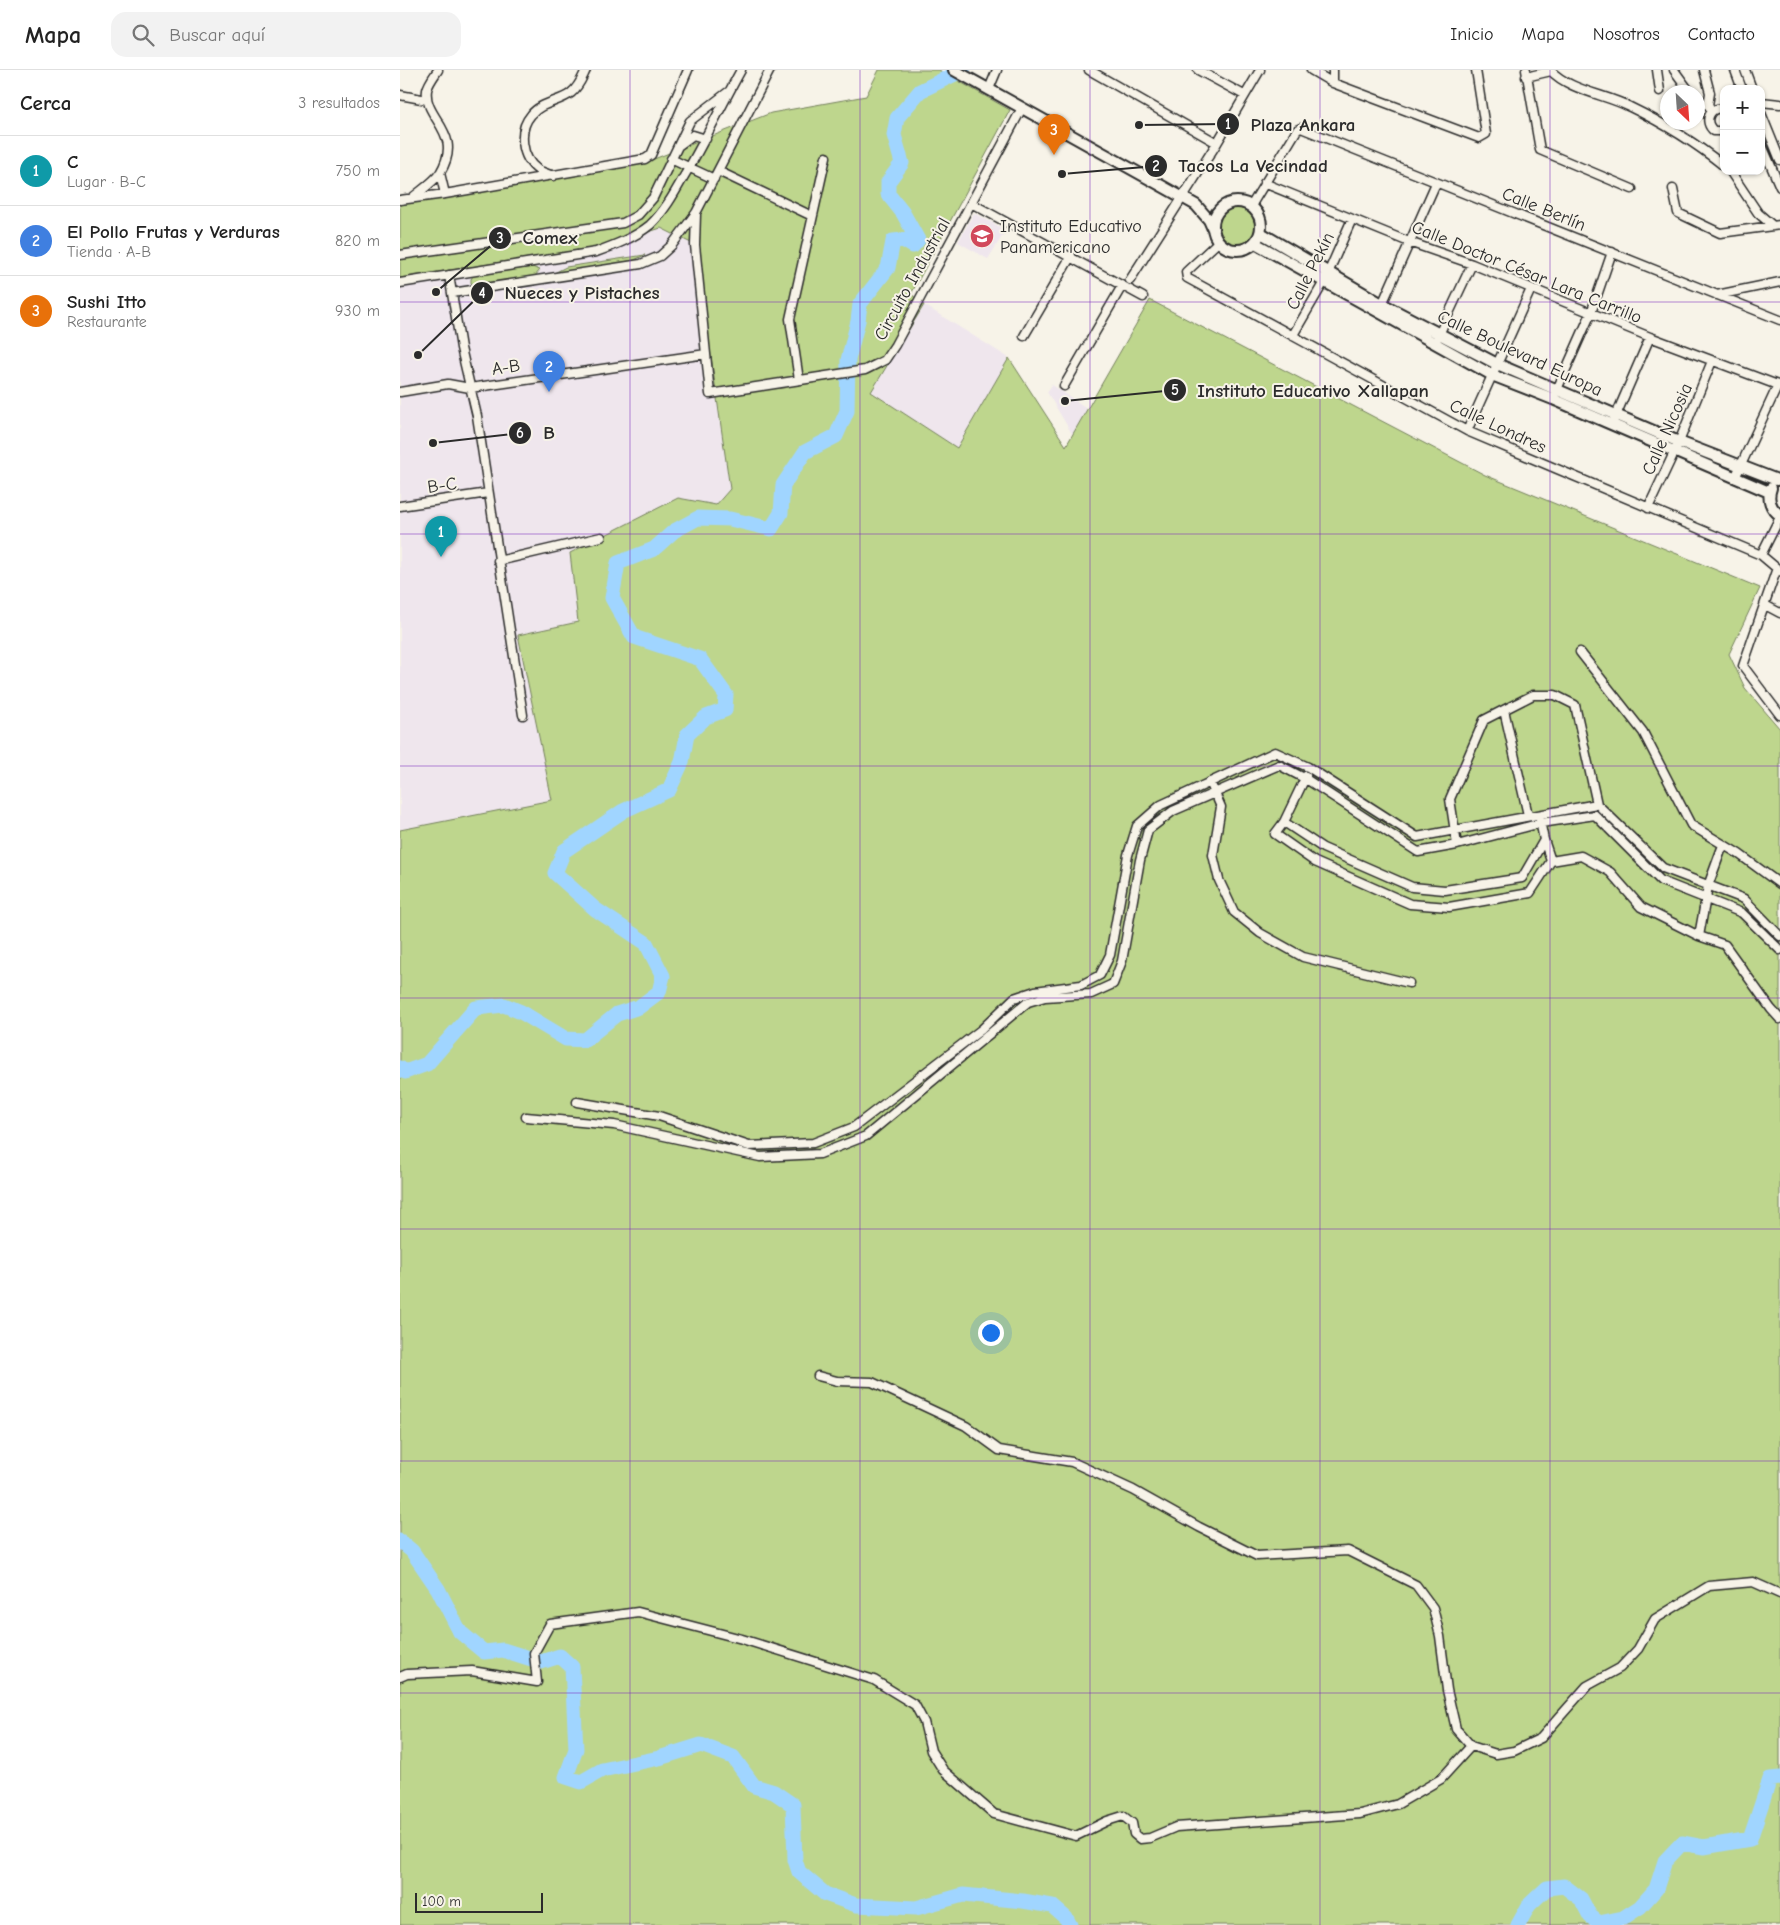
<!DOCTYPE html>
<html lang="es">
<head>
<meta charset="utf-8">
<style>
	:root { --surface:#fff; --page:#f2f2f2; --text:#222; --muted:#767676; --line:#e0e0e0; --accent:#1a73e8 }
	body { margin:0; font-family:"Comic Neue",sans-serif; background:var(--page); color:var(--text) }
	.controls { position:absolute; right:15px; top:15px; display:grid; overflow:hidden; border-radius:10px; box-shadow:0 1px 4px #0004 }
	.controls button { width:45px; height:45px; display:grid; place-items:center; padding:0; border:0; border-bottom:1px solid var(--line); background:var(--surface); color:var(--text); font:25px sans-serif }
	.compass { position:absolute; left:1260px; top:15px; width:45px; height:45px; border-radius:50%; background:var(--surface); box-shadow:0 1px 4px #0004; rotate:155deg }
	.scale { position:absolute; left:15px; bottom:12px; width:128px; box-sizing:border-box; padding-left:5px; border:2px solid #2b2b2b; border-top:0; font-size:14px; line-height:18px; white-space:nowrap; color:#2b2b2b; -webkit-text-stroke:4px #f7f3e8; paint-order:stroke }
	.you { position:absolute; left:590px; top:1262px; width:18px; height:18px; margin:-12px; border:4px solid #fff; border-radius:50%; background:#1a73e8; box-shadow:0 0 0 8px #1a73e833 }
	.badge { display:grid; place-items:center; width:32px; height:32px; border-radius:50%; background:var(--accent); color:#fff; font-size:16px; font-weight:700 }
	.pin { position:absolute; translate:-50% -41px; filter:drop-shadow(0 1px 2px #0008) }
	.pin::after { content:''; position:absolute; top:26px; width:18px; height:15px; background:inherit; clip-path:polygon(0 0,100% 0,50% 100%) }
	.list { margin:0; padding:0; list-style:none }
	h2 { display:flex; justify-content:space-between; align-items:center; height:65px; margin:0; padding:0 20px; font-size:21px }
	h2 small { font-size:16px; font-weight:400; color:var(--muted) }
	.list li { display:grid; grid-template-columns:32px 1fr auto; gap:15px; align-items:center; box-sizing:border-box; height:70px; padding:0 20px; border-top:1px solid var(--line) }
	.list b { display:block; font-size:19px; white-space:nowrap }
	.list p { margin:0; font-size:16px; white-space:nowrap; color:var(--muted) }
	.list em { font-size:16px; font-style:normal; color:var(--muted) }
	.icon { flex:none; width:28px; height:28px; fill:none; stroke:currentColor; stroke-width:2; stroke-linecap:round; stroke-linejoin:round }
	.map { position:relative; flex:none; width:1380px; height:1855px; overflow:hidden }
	header { display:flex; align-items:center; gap:30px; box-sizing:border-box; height:70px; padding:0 25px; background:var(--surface); border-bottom:1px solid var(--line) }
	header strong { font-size:24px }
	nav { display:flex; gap:28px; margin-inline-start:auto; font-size:18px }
	.search { width:350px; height:45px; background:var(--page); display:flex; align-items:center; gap:12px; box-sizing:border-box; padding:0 18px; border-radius:15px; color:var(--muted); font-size:19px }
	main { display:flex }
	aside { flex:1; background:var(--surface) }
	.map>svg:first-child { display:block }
</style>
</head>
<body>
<header>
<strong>Mapa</strong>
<div class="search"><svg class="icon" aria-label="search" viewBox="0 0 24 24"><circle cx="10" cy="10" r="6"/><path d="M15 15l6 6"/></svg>Buscar aquí</div>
<nav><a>Inicio</a><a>Mapa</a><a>Nosotros</a><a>Contacto</a></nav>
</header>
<main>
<aside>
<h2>Cerca<small>3 resultados</small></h2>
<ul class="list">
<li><span class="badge" style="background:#0f9aa8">1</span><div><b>C</b><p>Lugar · B-C</p></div><em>750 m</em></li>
<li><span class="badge" style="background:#3f7fe0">2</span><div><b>El Pollo Frutas y Verduras</b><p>Tienda · A-B</p></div><em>820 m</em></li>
<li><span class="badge" style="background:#e8710a">3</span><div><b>Sushi Itto</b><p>Restaurante</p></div><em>930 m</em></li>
</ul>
</aside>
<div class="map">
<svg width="1380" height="1855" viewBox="0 0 1380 1855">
	<rect width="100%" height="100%" fill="#f7f3e8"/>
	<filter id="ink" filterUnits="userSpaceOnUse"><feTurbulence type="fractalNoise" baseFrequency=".02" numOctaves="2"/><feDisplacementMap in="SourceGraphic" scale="10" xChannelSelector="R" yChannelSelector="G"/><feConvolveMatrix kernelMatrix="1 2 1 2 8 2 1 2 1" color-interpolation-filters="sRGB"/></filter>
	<g filter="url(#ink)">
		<!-- built -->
		<path fill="#efe6ed" d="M574,143L606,160L588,189L558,172Z
			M261,158L295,175L330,419L316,435L278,428L178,552L118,566L152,730L0,760V208L205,176Z
			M524,235L609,288L557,378L471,322Z
			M652,315L691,341L674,367L647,322Z"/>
		<!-- green -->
		<path fill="#bed68d" stroke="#74805c" d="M479,0H539L610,40L511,224L524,235L471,322L557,378L609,288L666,376L750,230L1085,405L1360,518L1329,584L1345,618L1380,659V1855H0V760L152,730L118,565L178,552L170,483L278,428L316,435L330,419L295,175L261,158L205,176L0,208V134L254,89L371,43L466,26Z
			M817 157a19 19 0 1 1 38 0a19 19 0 1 1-38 0Z
			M245,185L234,190L150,205L166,197Z
			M132,197L140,200L134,207L75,215L71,213V209L73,206Z"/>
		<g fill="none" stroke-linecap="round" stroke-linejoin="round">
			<!-- river -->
			<path stroke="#a0d5ff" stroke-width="15" d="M0,998L5,1002L27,994L76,938L104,935L121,942L166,969L185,970L217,944L239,937L259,922L263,906L246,873L195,839L155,803L164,781L223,741L269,720L282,692L287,665L306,647L325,640L326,625L300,589L234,567L212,528L218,493L254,479L274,461L298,448L330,449L371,459L381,443L383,415L405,382L436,366L447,341L448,290L458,251L460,234L488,198L493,171L503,170L513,176L518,170L503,143L488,124V112L502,93L494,65L497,48L520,21L563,0
				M0,1471L12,1481L38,1519L60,1562L84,1582L103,1580L141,1592L160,1586L172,1597L176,1679L166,1707L181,1712L202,1700L259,1688L301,1675L333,1687L354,1716L374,1722L393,1735L395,1790L399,1802L425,1824L456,1835L516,1838L563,1825L623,1831L652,1836L666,1848L670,1855
				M1118,1855L1129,1835L1147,1818L1164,1816L1181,1829L1190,1846L1199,1853L1223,1848L1240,1837L1256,1819L1265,1791L1282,1773L1304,1777L1350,1769L1370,1709L1380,1708"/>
			<!-- minor casing -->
			<g stroke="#2b2b2b" stroke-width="11">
				<path id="minor" d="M689,0L817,73
					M798,0L844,25
					M911,0L933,13L1079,68L1086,64L1076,0
					M1126,0L1140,80L1232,119
					M1150,0C1170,21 1205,24 1230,37C1261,52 1297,74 1324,96
					M1257,0L1260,21
					M1274,0L1290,22
					M1304,0L1310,23L1308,35
					M1335,0L1342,19
					M1345,0L1352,19
					M1126,7L1151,1
					M933,13V0
					M589,19L597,0
					M0,25L27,30
					M1298,32L1308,35L1311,39
					M1361,32L1380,34
					M1324,39C1309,36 1303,52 1314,61H1324
					M1361,43L1380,90
					M1361,73L1380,117
					M278,76L293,65L306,69
					M271,89L314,109
					M318,101L412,146
					M1330,101L1358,143L1373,156
					M40,103L45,124
					M153,106C148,104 142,102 138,100C121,88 118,60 131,45C141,32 160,32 171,23C179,17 182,8 186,0
					M864,113L1009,172L1072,194L1250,267L1380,316
					M1273,119L1278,143L1320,163L1380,155
					M12,128C20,121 34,112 40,103C65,62 23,49 27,20C28,14 34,6 38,0
					M0,130L45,124L245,89L251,85L288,0
					M571,133L743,227
					M851,136L897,60L901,58L1380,250
					M296,143L295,175L310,324L465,300L485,290L495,275L622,38
					M818,172L786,202L787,208L1067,361L1361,485L1380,501
					M0,185L223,153L238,145L253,128L290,51L328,22
					M49,205L61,278L77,346L123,645
					M730,210L817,73L860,0
					M0,213L196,182C215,175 234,168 250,155C264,142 274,124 283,108C304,73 321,36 341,0
					M52,223L241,194L260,186L272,175L296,143L370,0
					M1317,225L1380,212
					M980,239L1036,113
					M893,265L925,210L952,149
					M624,266L671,186
					M1035,273L1072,194
					M399,310L390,249L426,87
					M664,316L722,216
					M0,322L48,314L70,318L306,284
					M1155,324L1191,243L1212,182
					M1214,350L1250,267
					M1067,361L1131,219
					M1335,408L1378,315
					M0,436L88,423
					M1248,438L1279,372L1312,291
					M1361,485L1380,447
					M98,491L201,467
					M1377,498L1343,596L1380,645
					M1365,535L1380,543
					M1180,582L1243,662L1291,755L1339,784L1380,814
					M1104,640L1128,745
					M906,706L884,752L875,764L915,792L1010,834L1049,837L1130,823L1151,791L1181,786L1210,802L1241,837L1299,866L1325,875L1371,939L1380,949
					M810,712L821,737L813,785L819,810L834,842L860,863L903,887L1009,913
					M1140,751L1144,770L1151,791
					M884,752L923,778L1012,817L1045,820L1122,808L1144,770
					M1057,775L1050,729L1084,650L1133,625H1155L1175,635L1197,734
					M1299,866L1308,816L1323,775
					M177,1032L259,1046L349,1076L413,1073L454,1057L582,959L614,928L635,921L681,915L700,905L710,885L728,785L737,756L761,735L875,682L908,697L1017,767L1197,734L1263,798L1344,829L1380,866
					M126,1047L214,1055L360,1087L420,1084L466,1066L628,932L645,927L691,924L713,914L722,891L740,790L748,760L773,741L879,695L906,709L1018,782L1057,775L1141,753L1195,745L1261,811L1342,843L1380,880
					M418,1306L437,1311L472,1312L566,1356L599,1380L672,1392L733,1420L799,1457L857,1486L948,1481L1016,1515L1033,1538L1040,1566L1047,1620L1056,1659L1071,1676
					M0,1607L7,1604L72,1601L137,1612L134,1583L150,1554L238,1542L342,1569L474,1610L515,1635L524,1652L531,1681L543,1700L594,1744L676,1766L707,1751L723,1746L732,1753L734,1764L740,1769L750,1768L776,1757L960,1744L998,1734L1041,1709L1071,1676L1096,1684L1114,1681L1141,1668L1187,1616L1220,1598L1238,1579L1255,1549L1309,1516L1353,1512L1380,1524"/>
			</g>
			<!-- secondary casing -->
			<g stroke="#2b2b2b" stroke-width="14">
				<path id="secondary" d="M554,0L796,135L809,150L813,159
					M813 156a24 24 0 1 1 48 0a24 24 0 1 1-48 0Z
					M861,163L982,234L1097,294L1279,372L1377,410
					M855,173L1092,305L1153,329L1369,422
					M1371,418C1367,429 1371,439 1380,445"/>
			</g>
			<!-- minor -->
			<use href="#minor" stroke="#f7f3e8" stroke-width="8"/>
			<!-- secondary -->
			<use href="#secondary" stroke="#f7f3e8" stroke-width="10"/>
		</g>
	</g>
	<!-- grid -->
	<path fill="none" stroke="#7b2cbf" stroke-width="1" stroke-opacity="0.55" d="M230,0V1855M460,0V1855M690,0V1855M920,0V1855M1150,0V1855M0,232H1380M0,464H1380M0,696H1380M0,928H1380M0,1159H1380M0,1391H1380M0,1623H1380"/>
	<!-- icons -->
	<defs>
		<g id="school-disc" transform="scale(1.25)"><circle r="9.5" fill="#d1495b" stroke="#f7f3e8"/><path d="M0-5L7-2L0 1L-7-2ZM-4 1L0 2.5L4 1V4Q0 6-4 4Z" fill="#fff"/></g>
	</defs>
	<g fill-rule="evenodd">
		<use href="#school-disc" x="582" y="166"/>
	</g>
	<g text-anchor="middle" stroke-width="4" stroke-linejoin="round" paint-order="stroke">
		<!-- street labels -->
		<g font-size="18" fill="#2b2b2b" stroke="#f7f3e8">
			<text transform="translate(1144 139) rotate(22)" y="6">Calle Berlín</text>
			<text transform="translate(910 201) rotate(-63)" y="6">Calle Pekín</text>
			<text transform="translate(1127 202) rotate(22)" y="6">Calle Doctor César Lara Carrillo</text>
			<text transform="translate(512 209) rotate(-61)" y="6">Circuito Industrial</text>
			<text transform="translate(1120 283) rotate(25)" y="6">Calle Boulevard Europa</text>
			<text transform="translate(106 297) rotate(-8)" y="6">A-B</text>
			<text transform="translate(1098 356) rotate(25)" y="6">Calle Londres</text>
			<text transform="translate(1267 359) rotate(-66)" y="6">Calle Nicosia</text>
			<text transform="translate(42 415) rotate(-8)" y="6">B-C</text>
		</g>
		<!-- poi labels -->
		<g font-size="18" fill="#2b2b2b" stroke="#f7f3e8" text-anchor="start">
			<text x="600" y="162">Instituto Educativo<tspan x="600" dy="21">Panamericano</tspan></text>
		</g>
	</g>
	<!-- callouts -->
	<path fill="none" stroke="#2b2b2b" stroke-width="2" d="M739 55L828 54M662 104L756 96M36 222L100 168M18 285L82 223M665 331L775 320M33 373L120 363"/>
	<g fill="#2b2b2b" stroke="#f7f3e8" stroke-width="2">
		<circle cx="739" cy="55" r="5"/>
		<circle cx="662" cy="104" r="5"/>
		<circle cx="36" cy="222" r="5"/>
		<circle cx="18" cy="285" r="5"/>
		<circle cx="665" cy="331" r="5"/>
		<circle cx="33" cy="373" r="5"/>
		<circle cx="828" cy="54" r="12"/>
		<circle cx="756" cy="96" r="12"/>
		<circle cx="100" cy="168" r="12"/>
		<circle cx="82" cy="223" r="12"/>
		<circle cx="775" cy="320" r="12"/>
		<circle cx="120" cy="363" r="12"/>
	</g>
	<g font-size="15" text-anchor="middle" font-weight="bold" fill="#fff">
		<text x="828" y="59">1</text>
		<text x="756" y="101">2</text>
		<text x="100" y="173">3</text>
		<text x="82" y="228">4</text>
		<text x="775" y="325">5</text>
		<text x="120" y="368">6</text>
	</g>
	<g font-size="19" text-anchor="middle" font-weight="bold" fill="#2b2b2b" stroke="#f7f3e8" stroke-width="4" stroke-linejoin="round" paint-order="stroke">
		<text x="903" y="61">Plaza Ankara</text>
		<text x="853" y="102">Tacos La Vecindad</text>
		<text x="150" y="174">Comex</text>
		<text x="182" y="229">Nueces y Pistaches</text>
		<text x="913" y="327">Instituto Educativo Xallapan</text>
		<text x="149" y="369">B</text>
	</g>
</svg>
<div class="controls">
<button>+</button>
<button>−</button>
</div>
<svg class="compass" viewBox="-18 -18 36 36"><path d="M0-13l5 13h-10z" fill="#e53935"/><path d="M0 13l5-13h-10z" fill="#767676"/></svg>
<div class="scale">100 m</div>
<div class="you"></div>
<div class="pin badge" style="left:41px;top:487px;background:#0f9aa8">1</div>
<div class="pin badge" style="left:149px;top:322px;background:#3f7fe0">2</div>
<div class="pin badge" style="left:654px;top:85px;background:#e8710a">3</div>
</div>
</main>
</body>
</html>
